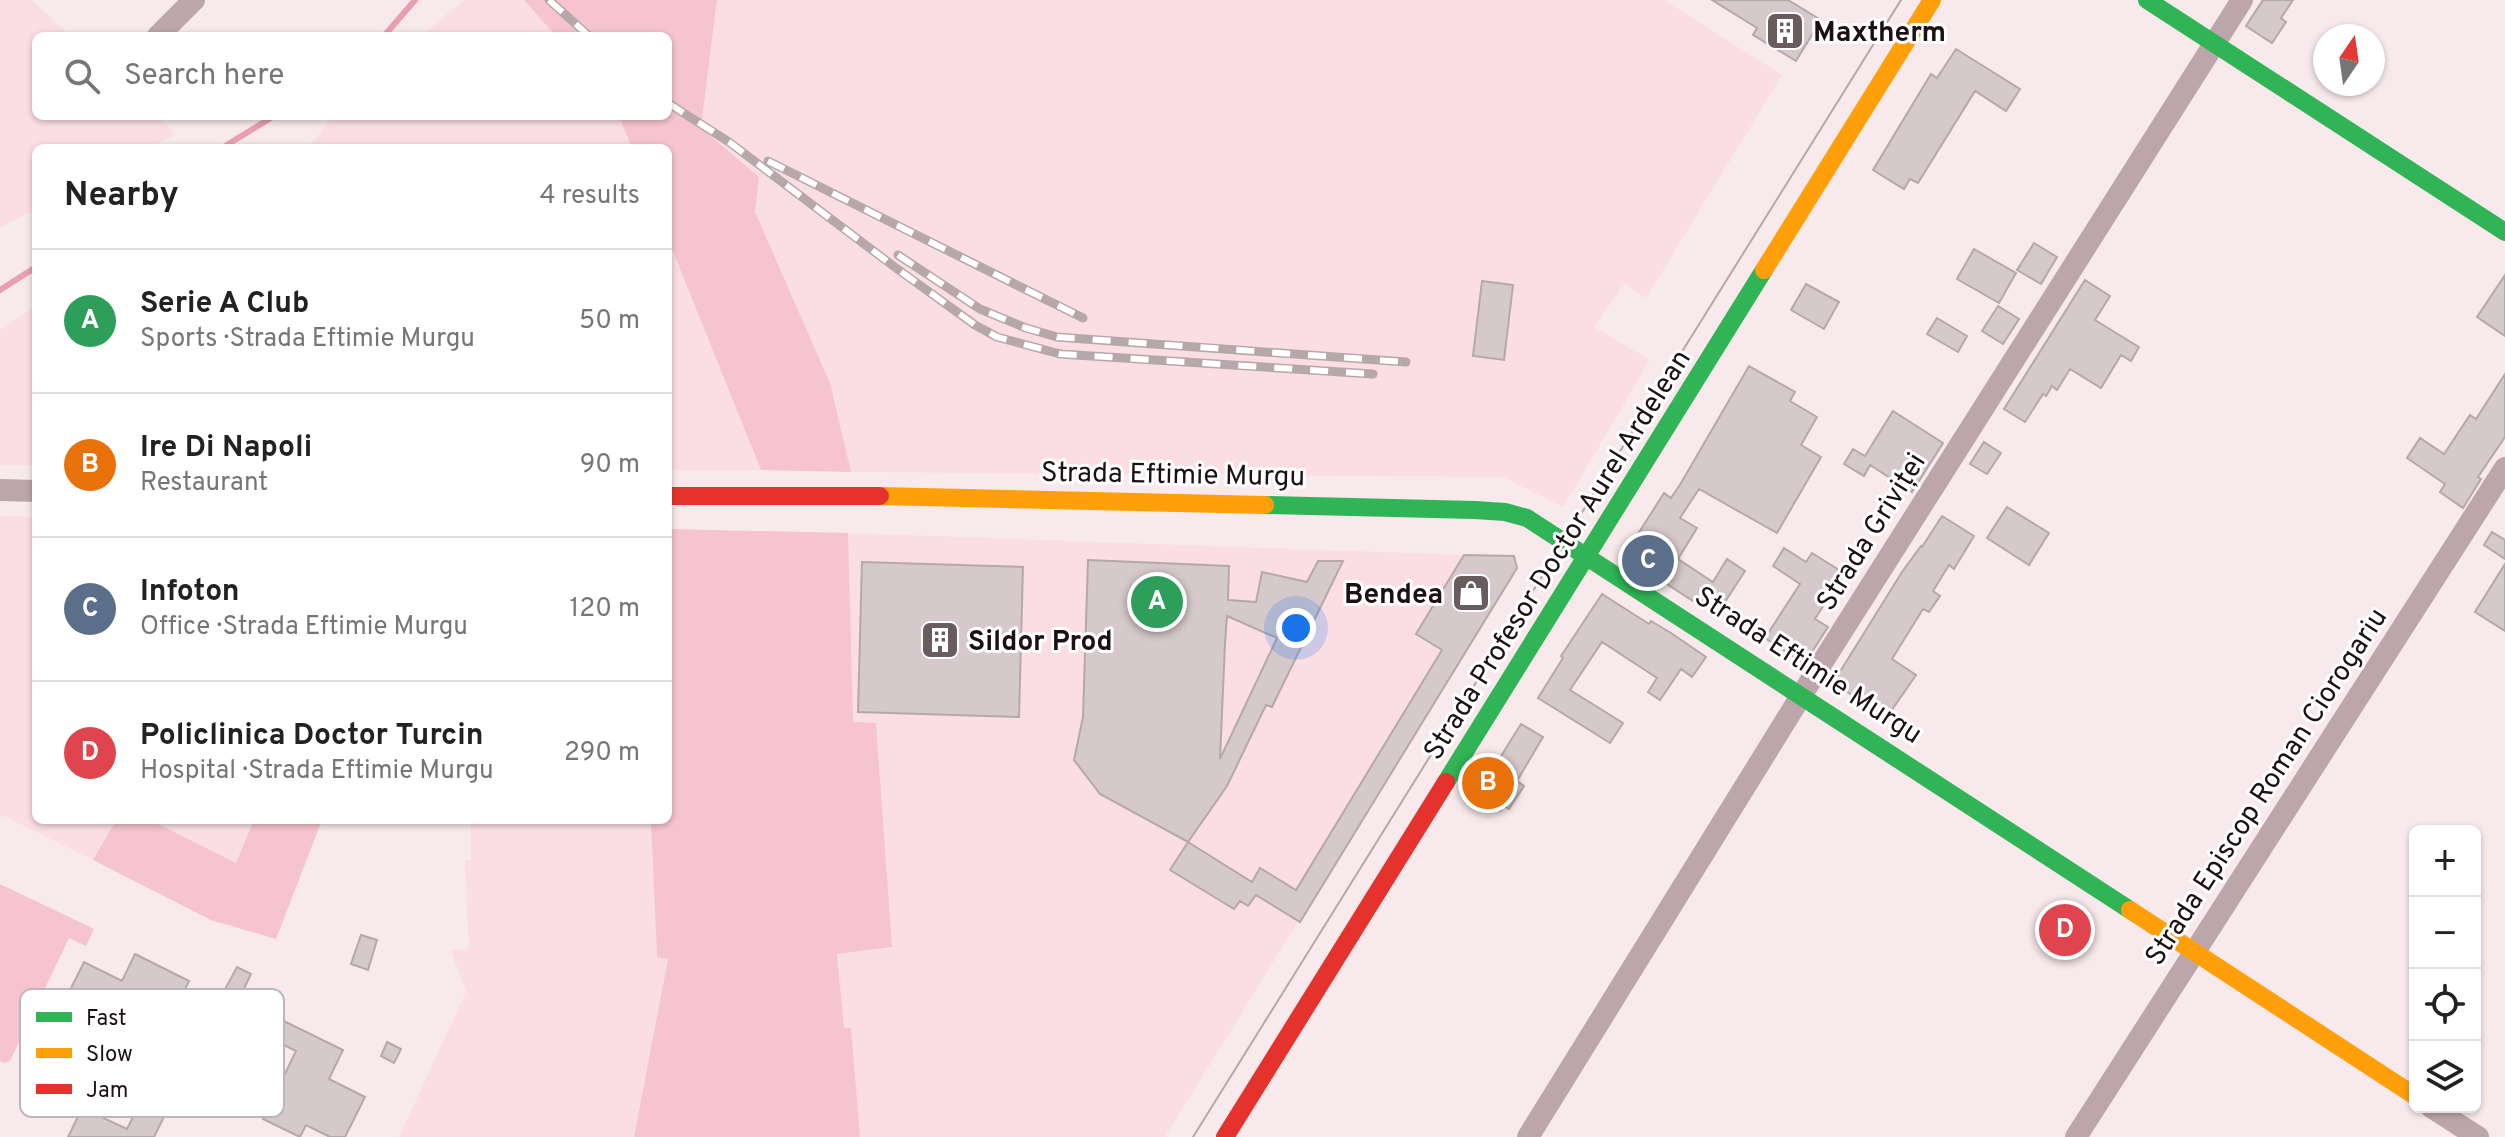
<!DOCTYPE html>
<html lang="en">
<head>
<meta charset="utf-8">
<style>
	:root { --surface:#fff; --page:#f2f2f2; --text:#222; --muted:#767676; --line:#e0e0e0; --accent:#b45309 }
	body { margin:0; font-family:Overpass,sans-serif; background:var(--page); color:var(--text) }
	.controls { position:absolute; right:24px; bottom:24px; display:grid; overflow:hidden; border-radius:12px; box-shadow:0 2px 6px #0004 }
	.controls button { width:72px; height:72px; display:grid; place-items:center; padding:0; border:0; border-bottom:2px solid var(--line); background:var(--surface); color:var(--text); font:40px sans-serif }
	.compass { position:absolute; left:2313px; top:24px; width:72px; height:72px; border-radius:50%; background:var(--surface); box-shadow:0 2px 6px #0004; rotate:13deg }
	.you { position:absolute; left:1296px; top:628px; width:28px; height:28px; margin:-20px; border:6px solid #fff; border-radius:50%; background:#1a73e8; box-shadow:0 0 0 12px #1a73e833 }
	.badge { display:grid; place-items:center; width:52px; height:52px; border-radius:50%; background:var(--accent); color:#fff; font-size:26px; font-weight:700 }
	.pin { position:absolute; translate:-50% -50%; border:4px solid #fff; box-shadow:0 2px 8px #0006 }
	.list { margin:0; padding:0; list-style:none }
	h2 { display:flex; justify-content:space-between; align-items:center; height:104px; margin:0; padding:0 32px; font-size:34px }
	h2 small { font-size:26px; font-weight:400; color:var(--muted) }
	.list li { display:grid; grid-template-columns:52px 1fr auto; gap:24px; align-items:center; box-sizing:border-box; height:144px; padding:0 32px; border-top:2px solid var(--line) }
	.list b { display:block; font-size:30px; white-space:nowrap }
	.list p { margin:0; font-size:26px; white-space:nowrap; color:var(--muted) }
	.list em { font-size:26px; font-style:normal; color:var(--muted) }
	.icon { flex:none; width:44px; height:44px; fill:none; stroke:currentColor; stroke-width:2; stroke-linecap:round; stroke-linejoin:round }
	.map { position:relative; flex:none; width:2505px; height:1137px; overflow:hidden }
	.search { position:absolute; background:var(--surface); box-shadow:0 2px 6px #0004; left:32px; top:32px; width:640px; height:88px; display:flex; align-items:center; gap:20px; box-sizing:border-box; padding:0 28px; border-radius:12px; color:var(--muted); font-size:30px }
	.panel { position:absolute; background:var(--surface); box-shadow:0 2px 6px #0004; left:32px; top:144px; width:640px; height:680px; border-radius:12px }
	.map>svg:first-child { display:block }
</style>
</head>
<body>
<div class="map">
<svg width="2505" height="1137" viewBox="0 0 2505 1137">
	<rect width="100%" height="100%" fill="#f7e9ec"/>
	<!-- built -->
	<path fill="#fadee4" d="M0,0H32L71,36H36V116H157L176,134L151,148H36V209L0,228Z
		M464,0H524L556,36H421Z
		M717,0H1664L1782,75L1646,298L1625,283L1594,327L1650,360L1563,507L1503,477L851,472L830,383L755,212L759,177L701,128Z
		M333,116H619L632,148H301L313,142Z
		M668,239L761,470H668Z
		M36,306V465H0V330Z
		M0,516L36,517V820H116L93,860L2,815L0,817Z
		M848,533L1464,555L1469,645L1165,1137H860L851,1028H844L837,954L891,947L876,724L853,723Z
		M150,820H254L237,864Z
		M471,820H651L657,956L668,958L634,1137H399L466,992L451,951L469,948L465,860H471Z"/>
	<!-- green -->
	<path fill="#f5c4ce" d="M524,0H717L701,128L759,177L755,212L830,383L851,472L761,470L668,239V148H632L619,116H668V36H556Z
		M668,529L848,533L853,722L876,723L892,947L837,954L844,1028H851L860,1137H634L668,959L657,957L651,820H668Z
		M116,820H150L236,863L254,820H322L276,939L211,920L93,860Z
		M0,884L94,929L86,946L69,938L10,1061L4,1063L0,1061Z"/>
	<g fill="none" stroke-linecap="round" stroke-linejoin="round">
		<!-- stream -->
		<path stroke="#e8a0b0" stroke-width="6" d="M384,36L415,0
			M222,148L274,116
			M0,290L36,267"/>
	</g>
	<!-- building -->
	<path fill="#d6c9cb" stroke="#b5a8ab" stroke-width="2" fill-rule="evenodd" d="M1712,0H1788L1821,20L1796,61L1753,35L1757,28Z
		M2263,0H2293L2281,18L2286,22L2272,43L2246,26Z
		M1956,49L2020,89L2006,111L1975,91L1918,183L1910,179L1904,189L1873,170L1931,74L1937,78Z
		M2034,243L2057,257L2041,284L2017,270Z
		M1974,249L2016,273L1999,303L1957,279Z
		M2505,275V336L2477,317Z
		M2085,280L2110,296L2095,320L2139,347L2131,361L2121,355L2101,388L2070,369L2057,390L2052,386L2046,396L2043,394L2025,422L2004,409Z
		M1482,281L1513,285L1504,360L1473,356Z
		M1806,284L1839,302L1824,329L1791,310Z
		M1998,306L2019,319L2003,344L1982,331Z
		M1937,318L1967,336L1958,352L1927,334Z
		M1749,366L1795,392L1790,401L1817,417L1801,445L1821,457L1777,533L1699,489L1680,518L1697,528L1678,559L1713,582L1727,559L1745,571L1719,611L1696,596L1693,601L1624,556L1664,493L1671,498L1681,483Z
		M2505,374V437L2478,477L2481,479L2463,508L2440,492L2445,484L2407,458L2420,438L2444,454L2470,415L2476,419Z
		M1893,411L1943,443L1912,492L1870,465L1864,476L1844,464L1853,449L1865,456Z
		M1984,442L2001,453L1987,474L1970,464Z
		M2007,507L2049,533L2029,565L1987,538Z
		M1942,516L1974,536L1954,569L1949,565L1933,591L1940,596L1929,612L1923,609L1892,659L1916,675L1887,717L1833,683L1902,572L1921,546L1922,547Z
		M2492,532L2505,540V559L2484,545Z
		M1784,548L1806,562L1812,553L1844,573L1815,619L1828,627L1804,664L1765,638L1800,584L1773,566Z
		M1464,555L1514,556L1517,568L1300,922L1256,895L1248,906L1240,901L1234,909L1170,870L1188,842L1252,882L1260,868L1296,890L1442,650L1416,634Z
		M1088,560L1229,566L1228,600L1256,602L1262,572L1307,582L1318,561H1343L1272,707L1266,705L1227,786L1188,842L1100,794L1074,760L1083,717ZM1227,616L1277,638L1220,759L1225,644Z
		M862,562L1023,567L1019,717L858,712Z
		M2505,564V631L2475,612Z
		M1602,594L1649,624L1651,621L1671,633L1706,657L1692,677L1681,669L1660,700L1648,692L1657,678L1602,642L1570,690L1623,723L1610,743L1538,698L1563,658L1561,656Z
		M1521,724L1543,737L1517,781L1524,786L1509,809L1504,806L1500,811L1476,796Z
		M361,935L377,940L368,970L351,964Z
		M135,954L189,981L184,991L216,1006L237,967L251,974L239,999L343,1050L329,1079L365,1097L345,1137H330L306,1125L300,1137L263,1119L296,1051L238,1022L225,1050L192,1033L197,1023L166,1007L153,1034L69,992L84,962L122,981Z
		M387,1042L401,1049L394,1063L381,1056Z
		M165,1053L189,1066L154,1137H68L82,1108L127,1129Z"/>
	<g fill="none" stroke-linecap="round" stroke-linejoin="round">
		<!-- street -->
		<path stroke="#bca6ab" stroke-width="22" d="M158,36L194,0
			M0,490L36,491
			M2431,1107L2478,1137
			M1528,1137L1801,696L2242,0
			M2076,1137L2505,468"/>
		<!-- fast -->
		<path stroke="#30b455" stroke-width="18" d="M2147,0L2505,232
			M1265,505L1475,510L1505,512L1527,518L2130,910
			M1446,782L1764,270"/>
		<!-- slow -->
		<path stroke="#ff9f0a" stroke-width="18" d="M1764,270L1932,0
			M880,496L1265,505
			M2130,910L2415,1096"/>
		<!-- jam -->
		<path stroke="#e5322d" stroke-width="18" d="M668,496H880
			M1225,1137L1446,782"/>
		<!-- tram -->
		<path stroke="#b6a7aa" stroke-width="2" d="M1193,1137L1901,0"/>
		<!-- rail casing -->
		<g stroke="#b6a7aa" stroke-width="9">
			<path id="rail" d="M549,0L589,36
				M668,103L729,142L896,268L975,325L997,337L1060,354L1373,374
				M768,161L1083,318
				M898,255L980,309L1026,328L1057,337L1406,362"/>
		</g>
		<!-- rail -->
		<use href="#rail" stroke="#fff" stroke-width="6" stroke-dasharray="18" stroke-linecap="butt"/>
	</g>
	<!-- icons -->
	<defs>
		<g id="building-square" transform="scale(2)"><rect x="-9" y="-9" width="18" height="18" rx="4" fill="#695c5f" stroke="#fff"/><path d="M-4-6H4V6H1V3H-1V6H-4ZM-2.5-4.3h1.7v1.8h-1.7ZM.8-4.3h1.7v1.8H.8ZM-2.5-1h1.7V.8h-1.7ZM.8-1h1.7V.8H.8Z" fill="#fff"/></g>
		<g id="shop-square" transform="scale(2)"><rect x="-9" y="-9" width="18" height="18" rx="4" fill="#695c5f" stroke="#fff"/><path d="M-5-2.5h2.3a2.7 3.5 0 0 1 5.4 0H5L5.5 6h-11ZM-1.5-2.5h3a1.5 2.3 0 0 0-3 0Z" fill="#fff"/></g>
	</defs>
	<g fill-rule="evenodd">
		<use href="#building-square" x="1785" y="31"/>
		<use href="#shop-square" x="1471" y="593"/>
		<use href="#building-square" x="940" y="640"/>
	</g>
	<g text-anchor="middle" stroke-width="6" stroke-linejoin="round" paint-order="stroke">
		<!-- poi labels -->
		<g font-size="28" font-weight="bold" fill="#1d1013" stroke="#fff" text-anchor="start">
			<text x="1813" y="41">Maxtherm</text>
			<text x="1443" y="603" text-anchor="end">Bendea</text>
			<text x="968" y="650">Sildor Prod</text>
		</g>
		<!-- street labels -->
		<g font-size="28" fill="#1d1013" stroke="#fff">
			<text transform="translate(1173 473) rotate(1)" y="10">Strada Eftimie Murgu</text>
			<text transform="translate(1870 531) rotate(-58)" y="10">Strada Griviței</text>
			<text transform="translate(1556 554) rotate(-58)" y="10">Strada Profesor Doctor Aurel Ardelean</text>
			<text transform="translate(1809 664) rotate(33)" y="10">Strada Eftimie Murgu</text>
			<text transform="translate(2265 786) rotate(-57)" y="10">Strada Episcop Roman Ciorogariu</text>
		</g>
	</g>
	<!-- legend -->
	<rect x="20" y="989" width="264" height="128" rx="12" fill="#fff" stroke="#bbb7b8" stroke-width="2"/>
	<rect x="36" y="1012" width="36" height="10" fill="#30b455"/>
	<rect x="36" y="1048" width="36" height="10" fill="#ff9f0a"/>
	<rect x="36" y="1084" width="36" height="10" fill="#e5322d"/>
	<g font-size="22" fill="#1d1013">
		<text x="86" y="1025">Fast</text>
		<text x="86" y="1061">Slow</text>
		<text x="86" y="1097">Jam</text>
	</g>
</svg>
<div class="controls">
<button>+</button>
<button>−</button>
<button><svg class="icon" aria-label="locate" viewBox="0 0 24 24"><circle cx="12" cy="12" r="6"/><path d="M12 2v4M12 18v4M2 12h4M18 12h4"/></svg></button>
<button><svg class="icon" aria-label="layers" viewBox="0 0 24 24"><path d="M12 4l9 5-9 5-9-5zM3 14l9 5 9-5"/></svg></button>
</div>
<svg class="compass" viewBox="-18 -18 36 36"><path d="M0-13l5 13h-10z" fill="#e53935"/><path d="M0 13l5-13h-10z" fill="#767676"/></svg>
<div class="you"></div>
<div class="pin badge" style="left:1157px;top:602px;background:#2e9e5b">A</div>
<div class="pin badge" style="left:1488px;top:783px;background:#e8710a">B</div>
<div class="pin badge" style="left:1648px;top:561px;background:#5c6f8a">C</div>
<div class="pin badge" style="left:2065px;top:930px;background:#e0444e">D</div>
<div class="search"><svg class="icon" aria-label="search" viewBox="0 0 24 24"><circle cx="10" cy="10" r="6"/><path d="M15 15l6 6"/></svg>Search here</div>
<section class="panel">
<h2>Nearby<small>4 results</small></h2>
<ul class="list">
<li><span class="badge" style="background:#2e9e5b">A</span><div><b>Serie A Club</b><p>Sports · Strada Eftimie Murgu</p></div><em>50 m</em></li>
<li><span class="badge" style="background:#e8710a">B</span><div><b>Ire Di Napoli</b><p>Restaurant</p></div><em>90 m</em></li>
<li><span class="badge" style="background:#5c6f8a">C</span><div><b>Infoton</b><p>Office · Strada Eftimie Murgu</p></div><em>120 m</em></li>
<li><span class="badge" style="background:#e0444e">D</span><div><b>Policlinica Doctor Turcin</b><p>Hospital · Strada Eftimie Murgu</p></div><em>290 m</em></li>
</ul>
</section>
</div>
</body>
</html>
